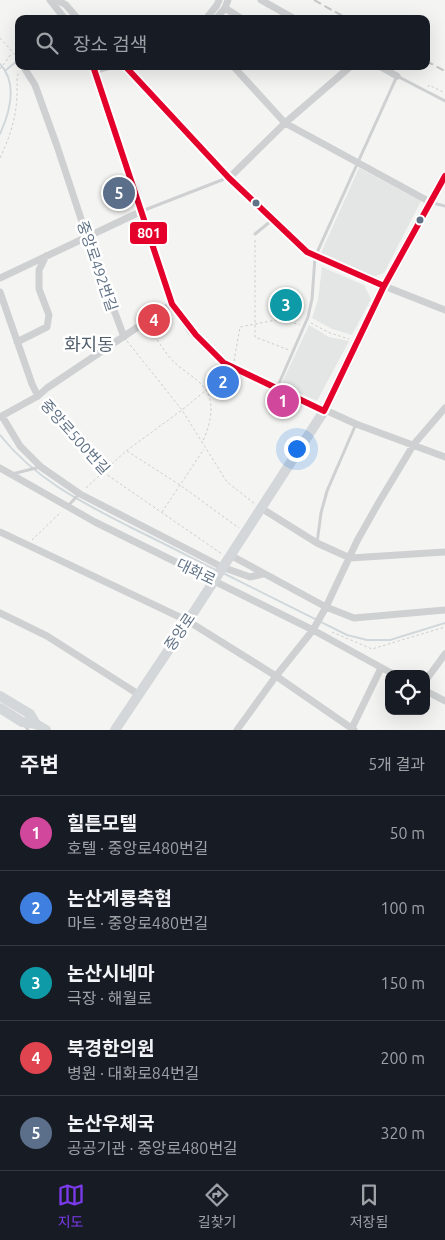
<!DOCTYPE html>
<html lang="ko">
<head>
<meta charset="utf-8">
<style>
	:root { --surface:#171b24; --page:#20242c; --text:#f1f3f6; --muted:#9ea1a6; --line:#363941; --accent:#7c3aed }
	body { margin:0; font-family:Ubuntu,"Noto Sans KR",sans-serif; background:var(--page); color:var(--text) }
	.controls { position:absolute; right:15px; bottom:15px; display:grid; overflow:hidden; border-radius:10px; box-shadow:0 5px 20px #0002 }
	.controls button { width:45px; height:45px; display:grid; place-items:center; padding:0; border:0; border-bottom:1px solid var(--line); background:var(--surface); color:var(--text); font:25px sans-serif }
	.you { position:absolute; left:296px; top:448px; width:18px; height:18px; margin:-12px; border:4px solid #fff; border-radius:50%; background:#1a73e8; box-shadow:0 0 0 8px #1a73e833 }
	.badge { display:grid; place-items:center; width:32px; height:32px; border-radius:50%; background:var(--accent); color:#fff; font-size:16px; font-weight:700 }
	.pin { position:absolute; translate:-50% -50%; border:2px solid #fff; box-shadow:0 1px 5px #0006 }
	.list { margin:0; padding:0; list-style:none }
	h2 { display:flex; justify-content:space-between; align-items:center; height:65px; margin:0; padding:0 20px; font-size:21px }
	h2 small { font-size:16px; font-weight:400; color:var(--muted) }
	.list li { display:grid; grid-template-columns:32px 1fr auto; gap:15px; align-items:center; box-sizing:border-box; height:75px; padding:0 20px; border-top:1px solid var(--line) }
	.list b { display:block; font-size:19px; white-space:nowrap }
	.list p { margin:0; font-size:16px; white-space:nowrap; color:var(--muted) }
	.list em { font-size:16px; font-style:normal; color:var(--muted) }
	.icon { flex:none; width:28px; height:28px; fill:none; stroke:currentColor; stroke-width:2; stroke-linecap:round; stroke-linejoin:round }
	.map { position:relative; flex:none; width:445px; height:730px; overflow:hidden }
	.search { position:absolute; background:var(--surface); box-shadow:0 5px 20px #0002; left:15px; right:15px; top:15px; height:55px; display:flex; align-items:center; gap:12px; box-sizing:border-box; padding:0 18px; border-radius:10px; color:var(--muted); font-size:19px }
	.sheet { height:440px; background:var(--surface) }
	nav { display:flex; justify-content:space-around; align-items:center; box-sizing:border-box; height:70px; border-top:1px solid var(--line); background:var(--surface); font-size:14px; color:var(--muted) }
	nav a { display:grid; justify-items:center; gap:2px }
	nav .on { color:var(--accent) }
	.map>svg:first-child { display:block }
</style>
</head>
<body>
<div class="map">
<svg width="445" height="730" viewBox="0 0 445 730">
	<rect width="100%" height="100%" fill="#f4f5f2"/>
	<!-- built -->
	<path fill="#e4e6e5" d="M359,168L421,201L384,273L373,277L320,255Z
		M322,267L364,285L371,299L352,335L332,329L312,318L318,300Z
		M309,325L329,337L349,341L317,401L281,385Z"/>
	<g fill="none" stroke-linecap="round" stroke-linejoin="round">
		<!-- stream -->
		<path stroke="#d1d8dc" stroke-width="2" d="M0,64C18,83 10,112 0,134
			M6,70L16,62
			M0,435C35,479 81,502 130,527C159,541 188,556 216,570
			M223,573L347,635L367,640H390L445,623"/>
		<!-- path -->
		<path stroke="#cdcdcd" stroke-width="1" stroke-dasharray="2.5 2.5" stroke-linecap="butt" d="M0,38L19,59
			M0,69L12,53
			M428,87L429,85L445,93
			M0,158C14,127 18,111 17,76L19,73
			M255,240V337L289,350
			M311,323L330,333L349,339
			M149,327C157,339 164,352 174,362C183,371 200,380 206,390C216,406 209,428 202,443
			M127,341L182,410L227,482L255,504
			M234,361L240,327L281,319L300,325
			M42,400L103,472L222,554
			M127,451L180,485L239,528
			M86,488L126,451L182,410L228,372
			M162,512L204,449
			M32,540L61,512
			M332,632L372,649L445,627"/>
		<!-- lane -->
		<path stroke="#cfd0d1" stroke-width="3" d="M433,203L445,206
			M142,211L227,178
			M255,234L271,221
			M277,388L308,317L312,299L315,257L397,76L445,101
			M12,474L40,467
			M68,506L79,494
			M317,543L321,513L327,491L356,424
			M24,724L28,730"/>
		<!-- street -->
		<path stroke="#cfd0d1" stroke-width="7" d="M50,0L65,19
			M57,0L66,5L78,19
			M261,0L295,19
			M225,8L242,19
			M206,19L217,5L219,0
			M216,19L225,8L228,0
			M23,66L35,85L57,146L87,237L124,337
			M93,66L172,304L191,332L212,353L233,368L356,424L445,457
			M125,66L229,178L272,220L307,252L384,286L445,310
			M233,66L285,123L430,202
			M379,66L397,76
			M95,71L110,66
			M229,178L285,123L351,66
			M0,278L142,211
			M0,292L32,384L38,396
			M17,342L47,327L49,315L39,289V270L46,256
			M2,416L20,446L41,467L80,494L222,567L250,577L263,574
			M0,417L38,396L47,388L172,304
			M0,468L95,522L313,630L393,674
			M261,508L317,543L350,558L445,552
			M0,532L188,621L276,676L354,730
			M230,555L326,607L354,618L445,610
			M0,613L47,636L138,694
			M426,680L445,654
			M426,691L445,701
			M237,730L276,676L313,630L326,607L357,541L379,502L414,444L445,408
			M351,730L381,668"/>
		<!-- secondary -->
		<path stroke="#d4d7da" stroke-width="10" d="M0,696L30,714L36,724
			M0,708L22,722L36,724L46,730
			M115,730L188,621L324,411L384,286L445,176"/>
		<!-- rail -->
		<path stroke="#c5c6c7" stroke-width="2" stroke-dasharray="8 4" stroke-linecap="butt" d="M314,0L348,19
			M426,61L445,71"/>
		<!-- bus-1 casing -->
		<g stroke="#fff" stroke-width="10">
			<path id="bus-1" d="M93,66L172,304L196,335L224,363L324,411L384,286L445,176
				M125,66L229,178L307,252L384,286"/>
		</g>
		<!-- bus-1 -->
		<use href="#bus-1" stroke="#e4002b" stroke-width="6"/>
	</g>
	<!-- markers -->
	<g fill="#617386" stroke="#fff" stroke-width="2">
		<circle cx="256" cy="203" r="4.5"/>
		<circle cx="420" cy="220" r="4.5"/>
	</g>
	<g text-anchor="middle" stroke-width="5" stroke-linejoin="round" paint-order="stroke">
		<!-- street labels -->
		<g font-size="15" fill="#617386" stroke="#fff">
			<text transform="translate(97 266) rotate(71)" y="5">중앙로492번길</text>
			<text transform="translate(75 437) rotate(48)" y="5">중앙로500번길</text>
			<text transform="translate(196 572) rotate(26)" y="5">대화로</text>
			<text transform="translate(180 632) rotate(-56)" y="5">중앙로</text>
		</g>
		<!-- quarter labels -->
		<g font-size="18" fill="#505d6a" stroke="#fff">
			<text x="89" y="351">화지동</text>
		</g>
	</g>
	<rect stroke="#fff" stroke-width="2" x="129" y="221" width="39" height="24" rx="5" fill="#e4002b"/>
	<g font-size="14" text-anchor="middle" font-weight="bold" fill="#fff">
		<text x="149" y="238">801</text>
	</g>
</svg>
<div class="controls">
<button><svg class="icon" aria-label="locate" viewBox="0 0 24 24"><circle cx="12" cy="12" r="6"/><path d="M12 2v4M12 18v4M2 12h4M18 12h4"/></svg></button>
</div>
<div class="you"></div>
<div class="pin badge" style="left:283px;top:401px;background:#d1479c">1</div>
<div class="pin badge" style="left:223px;top:382px;background:#3f7fe0">2</div>
<div class="pin badge" style="left:286px;top:305px;background:#0f9aa8">3</div>
<div class="pin badge" style="left:154px;top:320px;background:#e0444e">4</div>
<div class="pin badge" style="left:119px;top:193px;background:#5c6f8a">5</div>
<div class="search"><svg class="icon" aria-label="search" viewBox="0 0 24 24"><circle cx="10" cy="10" r="6"/><path d="M15 15l6 6"/></svg>장소 검색</div>
</div>
<section class="sheet">
<h2>주변<small>5개 결과</small></h2>
<ul class="list">
<li><span class="badge" style="background:#d1479c">1</span><div><b>힐튼모텔</b><p>호텔 · 중앙로480번길</p></div><em>50 m</em></li>
<li><span class="badge" style="background:#3f7fe0">2</span><div><b>논산계룡축협</b><p>마트 · 중앙로480번길</p></div><em>100 m</em></li>
<li><span class="badge" style="background:#0f9aa8">3</span><div><b>논산시네마</b><p>극장 · 해월로</p></div><em>150 m</em></li>
<li><span class="badge" style="background:#e0444e">4</span><div><b>북경한의원</b><p>병원 · 대화로84번길</p></div><em>200 m</em></li>
<li><span class="badge" style="background:#5c6f8a">5</span><div><b>논산우체국</b><p>공공기관 · 중앙로480번길</p></div><em>320 m</em></li>
</ul>
</section>
<nav>
<a class="on"><svg class="icon" aria-label="map" viewBox="0 0 24 24"><path d="M3 6l6-2 6 2 6-2v14l-6 2-6-2-6 2zM9 4v14M15 6v14"/></svg>지도</a>
<a><svg class="icon" aria-label="directions" viewBox="0 0 24 24"><path d="M12 3l9 9-9 9-9-9zM9 14v-3h6M13 9l2 2-2 2"/></svg>길찾기</a>
<a><svg class="icon" aria-label="saved" viewBox="0 0 24 24"><path d="M7 4h10v16l-5-4-5 4z"/></svg>저장됨</a>
</nav>
</body>
</html>
